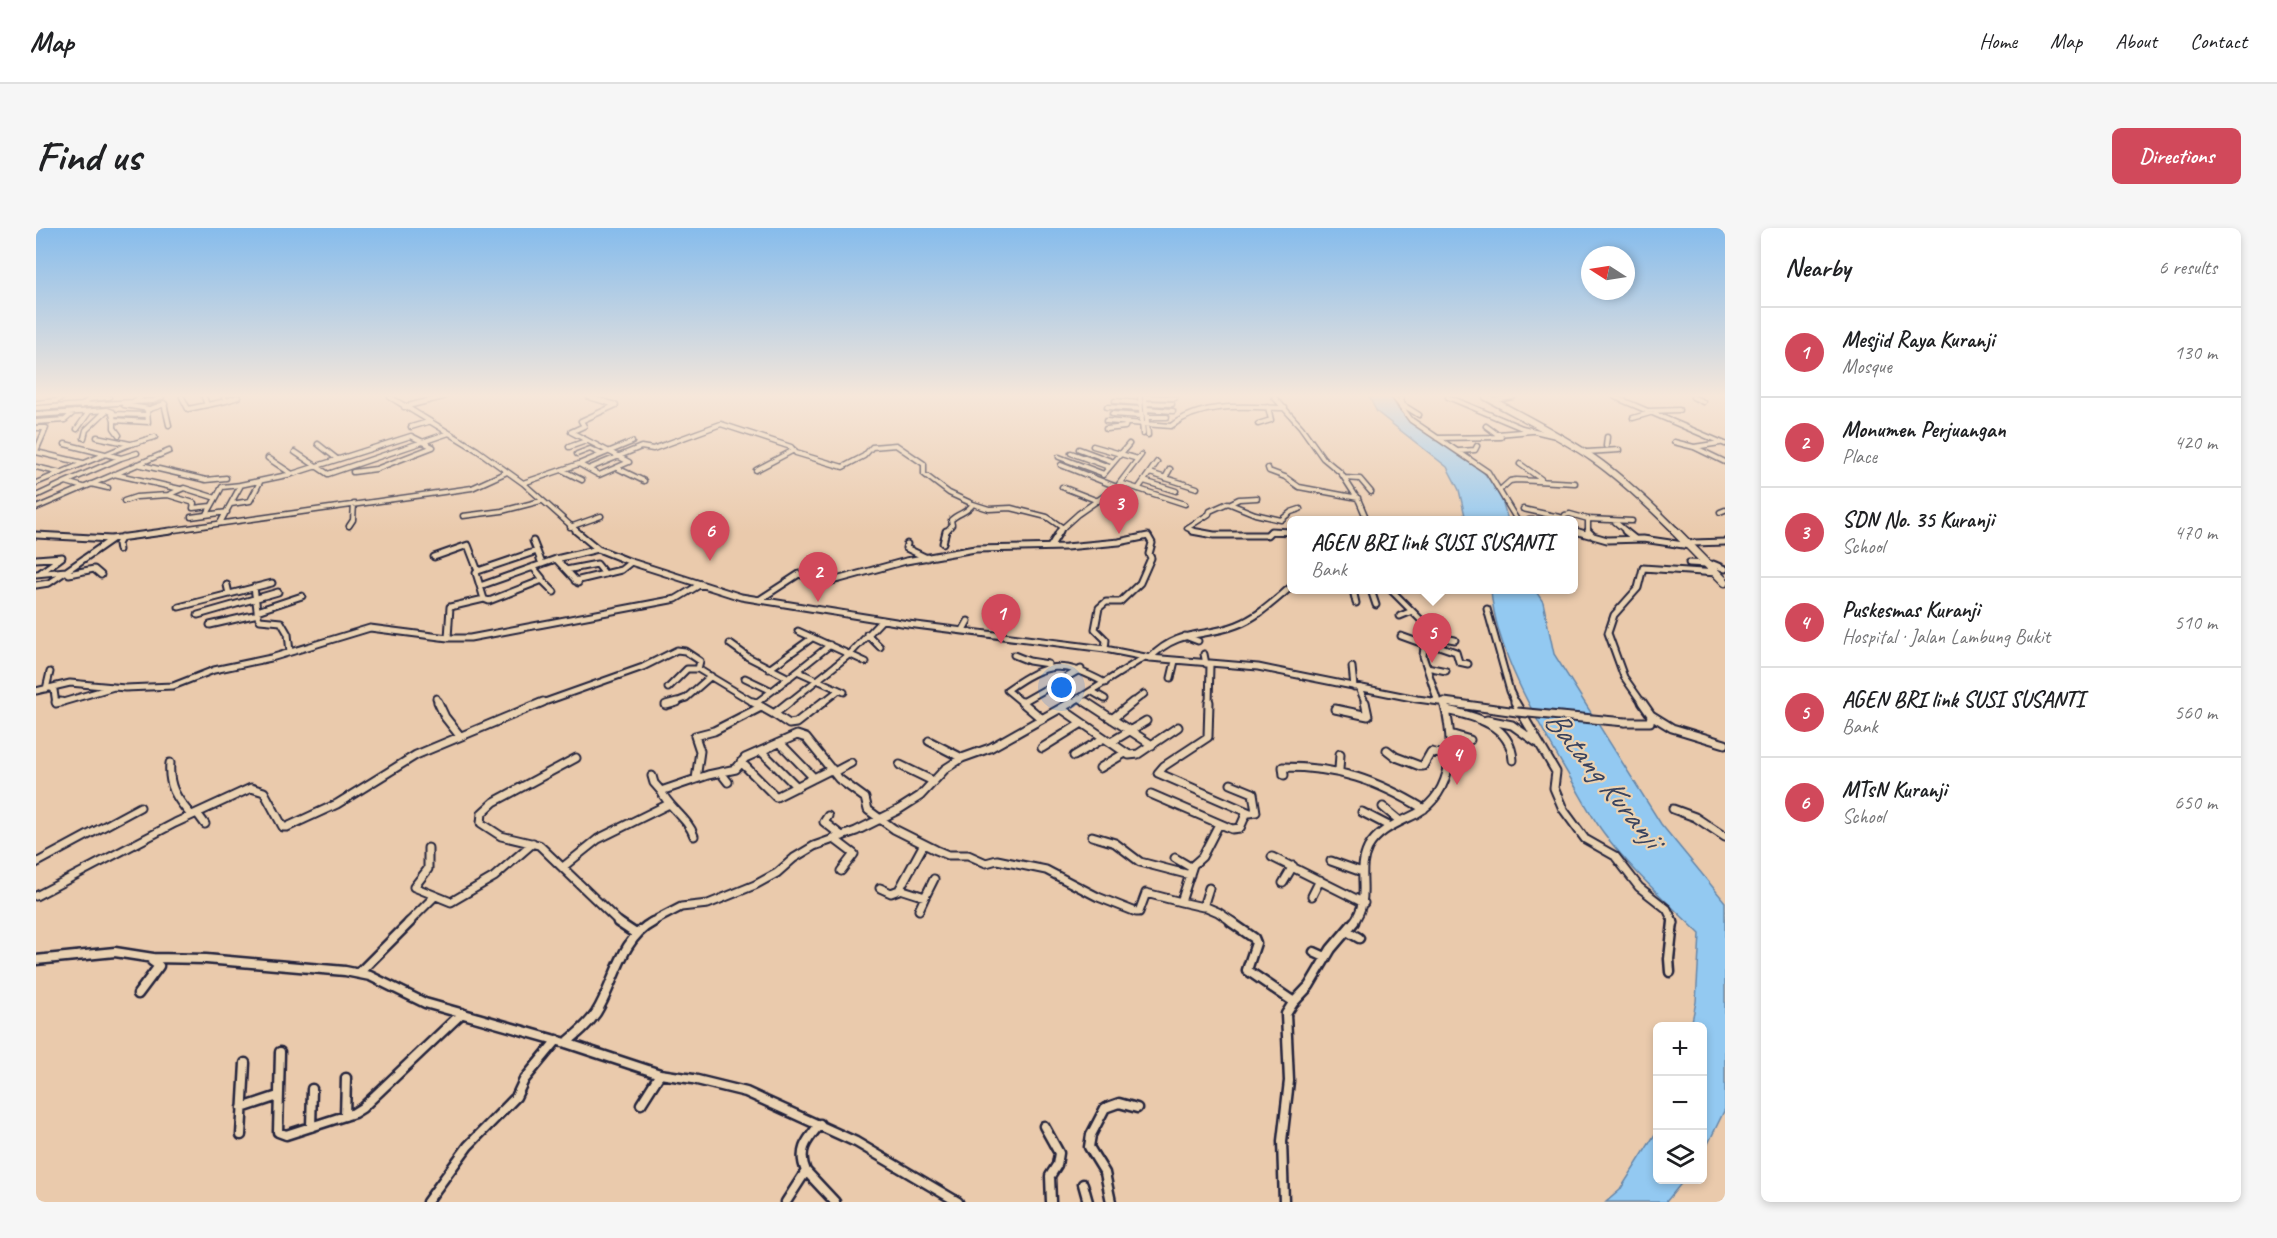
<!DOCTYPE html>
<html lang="en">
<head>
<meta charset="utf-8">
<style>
	:root { --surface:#fff; --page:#f6f6f6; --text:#202124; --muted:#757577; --line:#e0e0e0; --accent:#d1495b }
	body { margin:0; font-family:Caveat,sans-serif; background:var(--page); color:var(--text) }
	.controls { position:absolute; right:18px; bottom:18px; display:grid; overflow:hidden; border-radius:9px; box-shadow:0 3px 9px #0003 }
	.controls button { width:54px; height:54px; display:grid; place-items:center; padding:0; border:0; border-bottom:2px solid var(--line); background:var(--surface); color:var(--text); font:30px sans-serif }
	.compass { position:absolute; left:1545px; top:18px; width:54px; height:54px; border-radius:50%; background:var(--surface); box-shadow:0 3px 9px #0003; rotate:282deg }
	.you { position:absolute; left:1026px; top:460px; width:21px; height:21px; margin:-15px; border:4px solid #fff; border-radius:50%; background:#1a73e8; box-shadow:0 0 0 9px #1a73e833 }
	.badge { display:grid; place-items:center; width:39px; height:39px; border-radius:50%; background:var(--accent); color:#fff; font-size:20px; font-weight:700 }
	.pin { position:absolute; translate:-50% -50px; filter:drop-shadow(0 2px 3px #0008) }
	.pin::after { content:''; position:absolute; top:32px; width:21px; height:18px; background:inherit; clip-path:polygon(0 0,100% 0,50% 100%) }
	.popup { position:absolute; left:1251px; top:288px; width:291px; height:78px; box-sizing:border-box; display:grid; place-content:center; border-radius:9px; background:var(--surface); filter:drop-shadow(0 2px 4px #0005); font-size:20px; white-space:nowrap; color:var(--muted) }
	.popup b { font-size:22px; color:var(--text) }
	.popup::after { content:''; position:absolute; left:50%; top:100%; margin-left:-12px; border:12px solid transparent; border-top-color:var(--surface) }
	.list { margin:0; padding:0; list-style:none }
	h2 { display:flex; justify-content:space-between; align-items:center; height:78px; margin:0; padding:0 24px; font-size:26px }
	h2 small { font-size:20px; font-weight:400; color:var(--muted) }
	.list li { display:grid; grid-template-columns:39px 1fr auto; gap:18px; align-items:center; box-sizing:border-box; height:90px; padding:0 24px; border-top:2px solid var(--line) }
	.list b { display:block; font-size:22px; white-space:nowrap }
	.list p { margin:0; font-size:20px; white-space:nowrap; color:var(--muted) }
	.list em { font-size:20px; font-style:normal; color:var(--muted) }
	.icon { flex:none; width:33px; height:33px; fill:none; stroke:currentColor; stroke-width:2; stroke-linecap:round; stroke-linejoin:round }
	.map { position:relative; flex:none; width:1689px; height:974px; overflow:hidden; border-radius:9px }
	header { display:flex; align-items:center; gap:36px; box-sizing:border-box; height:84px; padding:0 30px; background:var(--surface); border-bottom:2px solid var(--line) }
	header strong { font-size:28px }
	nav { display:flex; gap:33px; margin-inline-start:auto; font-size:21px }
	.intro { display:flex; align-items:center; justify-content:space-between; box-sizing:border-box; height:144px; padding:0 36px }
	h1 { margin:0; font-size:42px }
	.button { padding:15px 27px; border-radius:9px; background:var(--accent); color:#fff; font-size:21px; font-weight:700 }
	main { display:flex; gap:36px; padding:0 36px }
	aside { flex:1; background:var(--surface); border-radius:9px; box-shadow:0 3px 9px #0003 }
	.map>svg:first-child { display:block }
</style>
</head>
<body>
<header>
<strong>Map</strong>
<nav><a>Home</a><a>Map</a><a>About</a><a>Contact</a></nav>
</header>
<div class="intro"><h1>Find us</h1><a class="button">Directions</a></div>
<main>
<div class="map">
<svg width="1689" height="974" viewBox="0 0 1689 974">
	<rect width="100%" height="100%" fill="#eacaac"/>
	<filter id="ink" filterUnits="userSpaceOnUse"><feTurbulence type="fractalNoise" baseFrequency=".0167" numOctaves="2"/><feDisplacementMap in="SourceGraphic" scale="12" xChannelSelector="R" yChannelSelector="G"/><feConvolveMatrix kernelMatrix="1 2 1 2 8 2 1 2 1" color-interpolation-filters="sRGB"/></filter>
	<g filter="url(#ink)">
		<!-- water -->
		<path fill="#93c9f1" stroke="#6686a8" stroke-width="1.5" d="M1333,169H1356L1362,181L1383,199L1446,242L1464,266L1472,292H1430L1423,262L1411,239L1341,184Z
			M1455,362H1499L1507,374L1518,426L1625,596L1689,674V881L1667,926L1666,798H1655L1660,774L1664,706C1630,673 1595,642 1567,604C1555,588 1546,570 1536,553C1504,498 1460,426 1455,362Z
			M1621,903L1622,952H1648L1630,974H1570L1584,962Z"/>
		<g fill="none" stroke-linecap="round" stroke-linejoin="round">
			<!-- minor-far3 casing -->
			<g stroke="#22223b" stroke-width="7">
				<path id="minor-far3" d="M105,169L97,174L117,173L126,169
					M146,169L152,181L171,177L168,169
					M354,169L441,222L487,255L542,304
					M1104,169L1107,206
					M1109,169L1112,207
					M1109,169L1139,170
					M1238,169L1265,199L1287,230L1305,245L1323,273L1331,292
					M1358,169L1375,192L1452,244L1481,292
					M1364,169L1367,177L1383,187
					M1412,169L1486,200L1524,209
					M1579,169L1689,216
					M1657,169L1667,174
					M53,171L73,169
					M1460,172L1477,169
					M190,173L202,169
					M1079,173L1105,175
					M0,175L20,173L27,169
					M128,175L133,197
					M1110,175L1136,176
					M88,177L113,181
					M171,177L190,173L188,169
					M45,178L56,169
					M368,179L407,169
					M1071,179L1105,181
					M0,180L97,174
					M1110,181L1137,183
					M1611,183L1643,182
					M1076,186L1106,188
					M0,187L71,182L77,184
					M111,187L76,186L78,192L112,194L111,182L129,176
					M1111,189H1131
					M1597,190L1614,185
					M78,192V200L83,207
					M1070,193L1135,198C1167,173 1211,179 1249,180
					M0,194L29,192L38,184
					M1222,196L1235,192L1232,179
					M375,199L392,194
					M0,200H10L0,223
					M41,201L53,184
					M1070,201L1089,199L1090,195
					M1462,206L1496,203
					M61,209L94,216
					M48,210L50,202L71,182
					M1401,210L1465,209L1450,198
					M1638,214L1658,219
					M1684,215L1658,219L1689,234
					M29,216L85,230L30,254L47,259
					M282,216L301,231
					M1057,218L1102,231
					M1570,218L1571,209
					M533,219L550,213
					M1043,221L1078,234
					M1423,223L1439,222L1441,218
					M0,224L47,235
					M259,224L292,246L413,205
					M1551,224L1583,222
					M1035,225L1073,239
					M541,226L554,221L565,226
					M1023,229L1068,246
					M85,230L101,225
					M232,230L256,246L375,208L397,219L340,241L317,244
					M101,236L170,252L190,250
					M543,236L552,241L605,219L617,221L685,196L755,219L760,225L807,239L828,228L836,219L860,217L888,236V246L913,265L937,276L953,281L975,280L1011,289L1027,300
					M1484,236L1505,251
					M0,239L25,245
					M581,240L608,253
					M1232,240L1233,243L1249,249L1263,259L1322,270
					M552,241L563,247L593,234L535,204L548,198L545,193L580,177L553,169
					M526,242L546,252
					M720,242L758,222
					M1114,245L1161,260
					M78,246L144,261
					M1067,247L1093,216
					M1129,250L1134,241
					M1309,250L1324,251L1335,264
					M1108,253L1140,263
					M0,255L92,217L119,209
					M487,255L543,236L596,214
					M1084,255L1149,276
					M55,256L72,260
					M1083,256L1105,227
					M204,257L256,246
					M1026,259L1062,273
					M1102,261L1121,234
					M1465,261L1474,253L1480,252L1539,255
					M0,268L30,254
					M180,270L186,259L205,257L184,295
					M88,273L100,269L132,267
					M1195,275L1203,271L1221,270
					M195,276L214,273L224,254
					M0,280L133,223
					M1487,281L1528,290L1529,287L1534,286L1552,291
					M1684,284L1689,282
					M171,286L180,270L148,260L132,267L158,275L157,280L175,278
					M427,288L466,283L505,273
					M155,289L191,284
					M1493,292H1497
					M1578,293L1591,304
					M313,298L317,292L318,276
					M534,299L565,288
					M1537,302L1544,304
					M124,304L436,260L471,244
					M910,304L916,297L915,292C922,285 931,285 937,276
					M1022,304L1042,286L1081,259L1025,237
					M1160,304L1151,300L1173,286L1174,283L1192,275L1219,286L1245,292L1255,284L1264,281
					M1234,304H1255
					M1552,304V291L1596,293"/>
			</g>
			<!-- minor-far2 casing -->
			<g stroke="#22223b" stroke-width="9">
				<path id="minor-far2" d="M540,303L562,321L595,334L705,369L872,396L1069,421L1114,430L1222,439L1381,471L1419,476
					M1156,303L1178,307H1231L1235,303L1255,304
					M1539,303L1553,307
					M1552,303L1557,308L1571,312L1607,311L1654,318
					M1589,303L1599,311
					M0,307L75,311L135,303
					M497,313L501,323
					M907,315L910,303
					M1657,315L1689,314
					M871,316L870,320L891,330
					M1014,319L1024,303
					M83,322L82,316L86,309
					M398,329L432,317L442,343L501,323L506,336
					M0,331L26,329L4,345
					M520,331L542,355
					M1653,335L1671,336
					M1677,336L1689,341
					M530,342L561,336L569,346
					M442,343L440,345L448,371
					M0,346L30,343L33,346L58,341L65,347
					M506,352L518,364
					M539,353L585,342L595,334
					M0,357L13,355L75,312
					M191,357L193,366
					M444,358L520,331L562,321
					M218,359L222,389L224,392L245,394L252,406L254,424
					M1317,362L1320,375
					M1335,362L1340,377
					M1355,362L1384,391L1390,401L1387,428L1402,474
					M723,372L763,346L789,355L870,333L939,321L1030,319L1083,314L1112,308L1116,315L1113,326L1115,330L1104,355L1084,374H1070L1063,380L1059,401L1070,412L1069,421
					M143,379L236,355
					M1451,381L1474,463L1480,476
					M221,383L266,368
					M162,387L242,364
					M1364,388L1376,383
					M174,397L222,386
					M927,402L932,393
					M762,403L830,434
					M831,406L844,419
					M1392,407L1419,412
					M1149,408L1162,413
					M1365,408L1390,417
					M412,410L414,379L448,371L453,373L504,353L506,350L497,339
					M1391,414L1420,424L1423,434L1432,436
					M694,416L712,429L753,450
					M1168,426L1170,436
					M978,427L993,433L1012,436
					M1114,430C1143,400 1168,410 1201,397C1222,389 1238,373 1255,359
					M1316,439L1318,459
					M1391,439L1410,443
					M733,441L776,410
					M761,443L808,464
					M709,450L736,463L794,417
					M1135,450L1139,433
					M15,460L18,462L20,476
					M632,460L651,441H662
					M1323,460L1330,476
					M10,461L14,444
					M0,463L34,455L89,460L137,458L178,442L235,430L334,400L412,410H434L640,371L665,356
					M1055,463L1069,471
					M400,470L403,476
					M1043,470L1052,476
					M720,475L736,463
					M985,475L1045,441
					M20,476L78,459
					M503,476L607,439L641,422L649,423L664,433L662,441L720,476
					M635,476L650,470L675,448
					M751,476L814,426L846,392
					M785,476L803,462
					M988,476L971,462C1010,434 1027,432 1069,455
					M1034,476L1109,429
					M1095,476L1108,466
					M1173,476L1174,437
					M1607,476L1588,449L1572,405L1578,387L1602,360L1607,340L1681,345"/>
			</g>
			<!-- minor-far1 casing -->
			<g stroke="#22223b" stroke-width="11">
				<path id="minor-far1" d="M20,474H25
					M402,474L409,489L424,508
					M717,474L738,486L753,474
					M986,474L1006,491
					M1050,474L1116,517
					M1173,474L1172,509L1128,538L1122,545L1214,585L1220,584L1217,565L1195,556
					M1408,474L1481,484
					M1479,474L1520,544L1518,560L1527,581L1549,611L1579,628L1603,659L1631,681L1638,695
					M630,477L641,474
					M1026,481L1093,527L1102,526L1142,499
					M1299,481L1332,488L1329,474
					M1410,482C1439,488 1475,497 1477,532
					M738,486L753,496L760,495L787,474
					M1615,487L1636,500L1689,516
					M1076,491L1097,474
					M1451,492L1476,497L1500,514
					M1589,494H1614L1615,487L1606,474
					M1414,506L1434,512
					M893,513L926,530
					M1075,514L1110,493
					M744,515L778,550
					M1006,520L1046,495
					M1351,522L1360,529L1384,538H1387L1395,524L1413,528
					M725,523L761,559
					M1038,528L1068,510
					M540,530L458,574L446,585L445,595L465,608L503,617L584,695
					M705,534L740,569L796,541
					M134,535C132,558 140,570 155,587
					M864,537L897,553
					M1064,540L1089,525
					M1303,542L1304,526
					M798,544L815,535
					M685,545L692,554
					M1248,547L1247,539C1303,539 1340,552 1388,581
					M616,548L618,555L625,563
					M660,551L664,523L659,508L678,503L725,479
					M1115,566L1196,601L1204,600L1211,584
					M1347,579L1364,593
					M1637,581L1659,589L1689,609
					M1326,584L1353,598
					M161,585L169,596
					M792,588L788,594L806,608
					M658,608C652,590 633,580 625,563L672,547L700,541L709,530L761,507L770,510L803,551L829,570L832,582L858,601L900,622L912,627H932L950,635L961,632L1010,642L1062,669L1100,684H1103L1110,665L1145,674L1157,637L1166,629L1183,596
					M1056,608L1079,615L1104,634L1154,647
					M797,610L818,626L805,643
					M392,620V641L378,659L415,674L458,649L497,615
					M1236,629L1328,675
					M1139,630L1156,640
					M1295,633L1326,644
					M0,635L104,579
					M527,639L562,611L631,577
					M1247,655L1257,638
					M844,660L855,665L863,662L888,616
					M864,661L889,669L883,682
					M0,668L139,595L215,560L228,564L247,599H251L301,576L380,527L507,474
					M1276,668L1284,652
					M889,669L898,651
					M1145,674L1167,679L1173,660
					M1168,678L1182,684L1198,695
					M372,695L398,669
					M614,695L645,679L672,676L719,657L741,645L758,630L778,618L820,603L862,582L884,568L909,541L926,530L954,520L1036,474
					M1317,695C1337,669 1319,646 1332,620C1342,602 1362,595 1380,586C1420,563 1418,513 1408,474"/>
			</g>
			<!-- minor casing -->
			<g stroke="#22223b" stroke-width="13">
				<path id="minor" d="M582,694L600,706
					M1195,694L1218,710L1220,715L1211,742L1258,774
					M1311,703L1323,710
					M1278,724L1289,729
					M0,732L79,724L117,730L170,731L309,743L334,748L389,775L530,815L624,846L657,851L710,864L820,914L922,974
					M1634,744L1633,731L1637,694
					M323,745L374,694
					M102,766L123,738L116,733L117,730
					M530,815C541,806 552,797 560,785C579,755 584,711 617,694
					M244,824L242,904L250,907L318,885L326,880L426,785
					M605,876L624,846
					M206,880L242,868
					M309,888L310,850
					M1008,898L1023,925L1021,937L1014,948L1015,974
					M275,899L276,861
					M205,907L209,835
					M770,943L799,974
					M1047,956L1052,974
					M391,974L432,918L480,869L488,852L521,812
					M750,974L770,943C761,922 771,912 784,896
					M1075,974L1069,945L1053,919L1055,907L1069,880L1083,875L1101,880
					M1248,974L1246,913L1253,853L1250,786L1257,775L1273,758L1295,721L1318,694"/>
			</g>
			<!-- major-far1 casing -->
			<g stroke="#22223b" stroke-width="9">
				<path id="major-far1" d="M1450,169C1486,189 1524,207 1558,231C1588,252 1615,278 1641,304"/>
			</g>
			<!-- major casing -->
			<g stroke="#22223b" stroke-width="11">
				<path id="major" d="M1639,303L1689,354"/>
			</g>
			<!-- minor-far3 -->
			<use href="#minor-far3" stroke="#ead2b2" stroke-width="4"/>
			<!-- minor-far2 -->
			<use href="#minor-far2" stroke="#ead2b2" stroke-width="5"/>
			<!-- minor-far1 -->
			<use href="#minor-far1" stroke="#ead2b2" stroke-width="7"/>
			<!-- minor -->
			<use href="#minor" stroke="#ead2b2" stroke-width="8"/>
			<!-- major-far1 -->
			<use href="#major-far1" stroke="#ead2b2" stroke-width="6"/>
			<!-- major -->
			<use href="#major" stroke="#ead2b2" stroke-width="8"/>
			<!-- minor-bridge casing -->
			<g stroke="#22223b" stroke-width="11" stroke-linecap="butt">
				<path id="minor-bridge" d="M1481,484L1589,494"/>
			</g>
			<!-- minor-bridge -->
			<use href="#minor-bridge" stroke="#ead2b2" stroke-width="7"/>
		</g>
	</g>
	<!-- sky -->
	<linearGradient id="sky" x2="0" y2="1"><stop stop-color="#86bcec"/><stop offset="0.55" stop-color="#f6e7da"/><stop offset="1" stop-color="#f6e7da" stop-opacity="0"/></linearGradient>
	<rect width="1689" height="305" fill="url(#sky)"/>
	<g text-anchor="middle" stroke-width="4.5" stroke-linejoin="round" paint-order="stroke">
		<!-- water labels -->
		<g font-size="32" font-style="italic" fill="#39435f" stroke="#ead2b2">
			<text transform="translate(1568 550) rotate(51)" y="11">Batang Kuranji</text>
		</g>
	</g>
</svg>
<div class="controls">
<button>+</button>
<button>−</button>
<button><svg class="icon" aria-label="layers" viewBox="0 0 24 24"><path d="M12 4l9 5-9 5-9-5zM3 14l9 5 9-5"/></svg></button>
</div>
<svg class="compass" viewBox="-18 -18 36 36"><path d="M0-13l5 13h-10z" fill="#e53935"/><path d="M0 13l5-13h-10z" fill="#757577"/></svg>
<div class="you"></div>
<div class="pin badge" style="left:965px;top:416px">1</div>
<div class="pin badge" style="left:782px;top:374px">2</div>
<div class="pin badge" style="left:1083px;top:306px">3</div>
<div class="pin badge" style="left:1421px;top:557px">4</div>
<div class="pin badge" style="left:1396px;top:435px">5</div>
<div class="popup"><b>AGEN BRI link SUSI SUSANTI</b>Bank</div>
<div class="pin badge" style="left:674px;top:333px">6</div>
</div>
<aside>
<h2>Nearby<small>6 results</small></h2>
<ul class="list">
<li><span class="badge">1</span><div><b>Mesjid Raya Kuranji</b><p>Mosque</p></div><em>130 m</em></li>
<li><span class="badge">2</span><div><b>Monumen Perjuangan</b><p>Place</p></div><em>420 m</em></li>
<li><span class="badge">3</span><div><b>SDN No. 35 Kuranji</b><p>School</p></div><em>470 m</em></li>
<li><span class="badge">4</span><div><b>Puskesmas Kuranji</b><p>Hospital · Jalan Lambung Bukit</p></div><em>510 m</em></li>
<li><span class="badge">5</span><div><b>AGEN BRI link SUSI SUSANTI</b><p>Bank</p></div><em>560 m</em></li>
<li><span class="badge">6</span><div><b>MTsN Kuranji</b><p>School</p></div><em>650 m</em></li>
</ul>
</aside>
</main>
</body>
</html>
